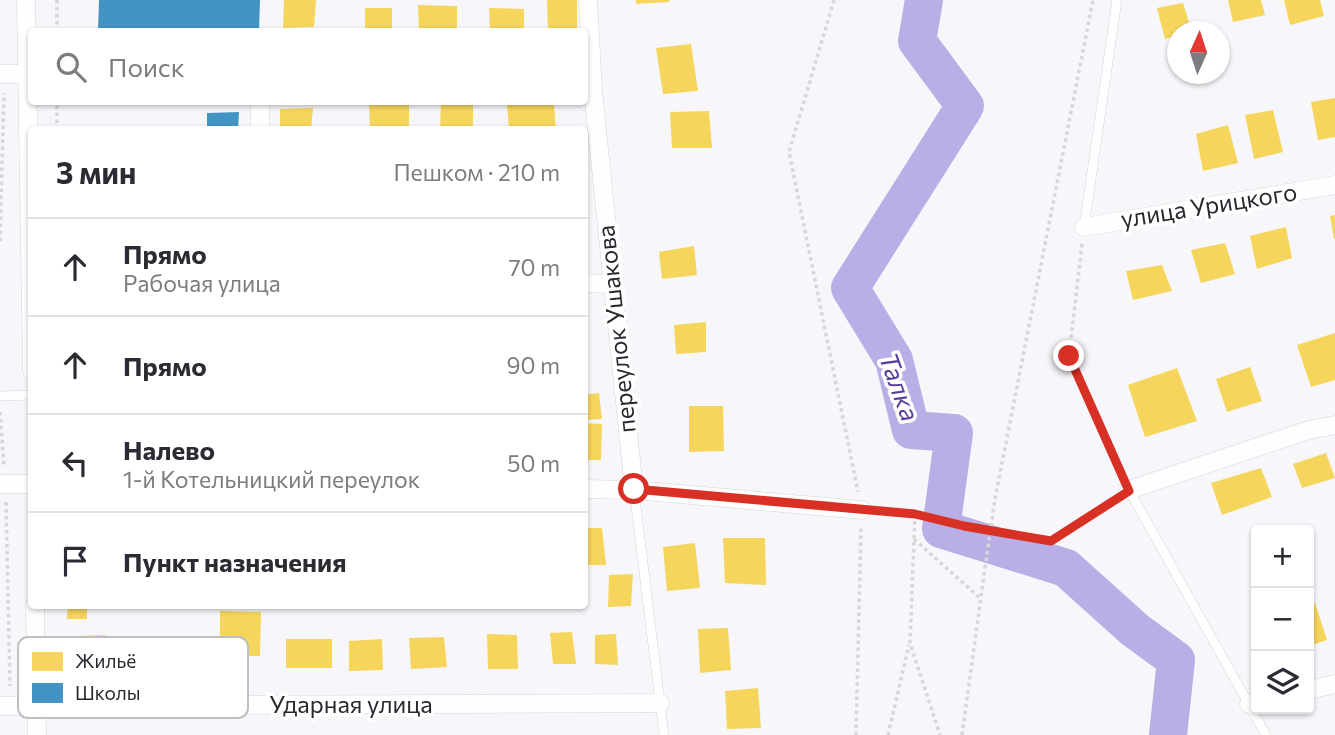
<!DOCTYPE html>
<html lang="ru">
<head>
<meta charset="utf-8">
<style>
	:root { --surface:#fff; --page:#f2f2f3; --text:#2b2b33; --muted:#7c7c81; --line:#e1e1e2 }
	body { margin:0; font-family:Commissioner,sans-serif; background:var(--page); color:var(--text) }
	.controls { position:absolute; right:21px; bottom:21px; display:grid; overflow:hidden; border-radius:7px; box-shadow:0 2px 5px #0004 }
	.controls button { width:63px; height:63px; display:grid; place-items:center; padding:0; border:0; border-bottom:2px solid var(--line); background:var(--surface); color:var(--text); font:35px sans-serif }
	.compass { position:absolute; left:1167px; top:21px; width:63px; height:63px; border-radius:50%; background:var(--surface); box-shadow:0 2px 5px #0004; rotate:3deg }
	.stop { position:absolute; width:21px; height:21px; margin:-16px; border:5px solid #d93025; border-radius:50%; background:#fff }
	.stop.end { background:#d93025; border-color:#fff; box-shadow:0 2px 7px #0008 }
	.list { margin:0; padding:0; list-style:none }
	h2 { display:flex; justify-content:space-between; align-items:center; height:91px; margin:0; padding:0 28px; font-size:30px }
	h2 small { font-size:23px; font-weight:400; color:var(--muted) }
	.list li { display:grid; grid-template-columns:46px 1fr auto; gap:21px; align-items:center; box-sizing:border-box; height:98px; padding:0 28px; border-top:2px solid var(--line) }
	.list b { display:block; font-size:26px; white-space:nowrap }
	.list p { margin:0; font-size:23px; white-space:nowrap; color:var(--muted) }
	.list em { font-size:23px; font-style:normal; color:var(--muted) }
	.icon { flex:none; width:38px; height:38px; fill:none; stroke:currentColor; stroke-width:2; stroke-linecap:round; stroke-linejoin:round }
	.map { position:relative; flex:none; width:1335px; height:735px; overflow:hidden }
	.search { position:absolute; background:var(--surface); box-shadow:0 2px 5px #0004; left:28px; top:28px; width:560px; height:77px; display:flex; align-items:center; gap:18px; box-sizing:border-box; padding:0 24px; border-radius:7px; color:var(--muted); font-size:26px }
	.panel { position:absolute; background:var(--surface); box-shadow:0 2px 5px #0004; left:28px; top:126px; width:560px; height:483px; border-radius:7px }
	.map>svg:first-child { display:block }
</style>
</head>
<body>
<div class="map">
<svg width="1335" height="735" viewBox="0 0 1335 735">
	<rect width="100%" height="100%" fill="#f7f7fb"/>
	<!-- homes -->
	<path fill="#f6d55c" d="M284,0H316L314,27L283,28Z
		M547,0H577V32H548Z
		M636,0H669V2L636,4Z
		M1228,0H1261L1265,15L1233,22Z
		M1284,0H1320L1324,16L1290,25Z
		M1183,3L1192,32H1178V35L1165,39L1157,8Z
		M418,5L457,6V32H419Z
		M365,8H392V32H365Z
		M489,8L524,9V32H490Z
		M691,44L698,91L663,94L656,48Z
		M1335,98V137L1318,140L1311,102Z
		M369,102L409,103V130H370Z
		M441,103L473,105V130H440Z
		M507,104H554L556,130H509Z
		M313,108L311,130H280V109Z
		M1273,110L1283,152L1254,159L1245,115Z
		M709,111L712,148H672L670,112Z
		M1228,125L1238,163L1203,171L1196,134Z
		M1335,215V239H1334L1330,216Z
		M1286,227L1292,258L1257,269L1250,236Z
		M1225,243L1235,274L1201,283L1191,250Z
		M694,246L697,275L662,279L659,252Z
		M1162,265L1172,291L1133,300L1126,271Z
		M706,322V352L676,354L674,325Z
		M1335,333V380L1311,387L1297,345Z
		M1250,367L1262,401L1227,412L1216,379Z
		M1177,368L1197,421L1145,437L1128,385Z
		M599,393L602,419L584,420V395Z
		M689,406H723L724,451L689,452Z
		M584,423L602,424L601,460H584Z
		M1326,453L1335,478L1302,488L1293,464Z
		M1261,468L1272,497L1222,515L1211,483Z
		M584,528H602L606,565H584Z
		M723,538H765L766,585L725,583Z
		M695,543L700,588L667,591L663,547Z
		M633,574L631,606L608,607L609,575Z
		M1315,603L1327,640L1309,646V605Z
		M68,606H87V619H67Z
		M220,611L261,612L260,656L220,655Z
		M728,628L731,670L700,673L698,629Z
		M572,632L576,664H553L550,633Z
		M487,634L517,635L518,669H488Z
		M616,634L618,665L595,664V635Z
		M105,635L106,671H80L79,636Z
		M444,637L447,667L411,669L409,638Z
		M286,639H332V668H286Z
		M382,639L383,670L349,671V641Z
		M758,688L761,728L727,729L725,691Z"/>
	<!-- schools -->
	<path fill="#4393c3" d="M99,0H260L259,32H98Z
		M239,112L238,130H207V113Z"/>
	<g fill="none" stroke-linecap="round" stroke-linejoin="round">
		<!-- river -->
		<path stroke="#b9aee6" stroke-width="38" d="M924,0L917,41L965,106L850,288L894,360L911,430L954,433L941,529L1066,568L1135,630L1176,660L1168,735"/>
		<!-- service casing -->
		<g stroke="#d4d4d9" stroke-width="10">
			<path id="service" d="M1084,227L1117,0
				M0,396L32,395
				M634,490L664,735
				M1129,490L1266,735"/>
		</g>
		<!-- minor casing -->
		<g stroke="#d4d4d9" stroke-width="19">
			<path id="minor" d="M26,0L32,371
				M588,0L593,91L634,490
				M0,74H32
				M260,130V102
				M1084,227L1335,185
				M584,283L612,284
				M0,484H32
				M584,489L634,490L862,510
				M1129,490L1309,430L1335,425
				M35,606L37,735
				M1309,690L1335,684
				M1249,704L1256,702
				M0,706L660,703"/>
		</g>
		<!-- path -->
		<path stroke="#d7d7d8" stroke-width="3.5" stroke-dasharray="3.5 3.5" stroke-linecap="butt" d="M57,0V32
			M834,0L789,152L858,492
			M57,130V102
			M0,241L4,93
			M1082,244L1069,356L1121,473
			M0,412L4,466
			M995,499L1093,0
			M6,502L10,686
			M881,512L915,514L964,526L1051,541L1114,500
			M915,514L910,643L940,735
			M914,539L980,598
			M856,735L861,527
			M888,735L909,645
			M962,735L985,568"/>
		<!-- service -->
		<use href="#service" stroke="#fefefe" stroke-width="9"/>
		<!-- minor -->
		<use href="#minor" stroke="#fefefe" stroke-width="18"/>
		<!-- path-bridge -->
		<path stroke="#d7d7d8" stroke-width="3.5" stroke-dasharray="3.5 3.5" stroke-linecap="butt" d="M985,568L995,499"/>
	</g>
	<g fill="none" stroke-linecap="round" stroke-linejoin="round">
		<!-- route -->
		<path stroke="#d93025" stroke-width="9" d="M634,489L915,514L964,526L1051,541L1129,491L1069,356"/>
	</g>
	<g text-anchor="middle" stroke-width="7" stroke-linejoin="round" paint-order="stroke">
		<!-- street labels -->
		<g font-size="24" fill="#29282f" stroke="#fff">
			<text transform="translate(1209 206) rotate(-9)" y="8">улица Урицкого</text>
			<text transform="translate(617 329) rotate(-96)" y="8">переулок Ушакова</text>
			<text x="351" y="713">Ударная улица</text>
		</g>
		<!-- water labels -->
		<g font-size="26" font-style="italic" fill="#583e9a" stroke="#fff">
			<text transform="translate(899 387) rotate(70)" y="9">Талка</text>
		</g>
	</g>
	<!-- legend -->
	<rect x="18" y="637" width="230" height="81" rx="10" fill="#fff" stroke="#bfbec1" stroke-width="2"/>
	<rect x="32" y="652" width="31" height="19" fill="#f6d55c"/>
	<rect x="32" y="683" width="31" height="20" fill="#4393c3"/>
	<g font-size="19" fill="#29282f">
		<text x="75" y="668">Жильё</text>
		<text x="75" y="700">Школы</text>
	</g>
</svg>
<div class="controls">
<button>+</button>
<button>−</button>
<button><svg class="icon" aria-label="layers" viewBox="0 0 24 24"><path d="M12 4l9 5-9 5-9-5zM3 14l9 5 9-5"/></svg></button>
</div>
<svg class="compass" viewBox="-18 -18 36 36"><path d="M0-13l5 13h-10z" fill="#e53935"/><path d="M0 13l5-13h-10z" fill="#7c7c81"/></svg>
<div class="stop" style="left:634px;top:489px"></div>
<div class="stop end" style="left:1069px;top:356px"></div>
<div class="search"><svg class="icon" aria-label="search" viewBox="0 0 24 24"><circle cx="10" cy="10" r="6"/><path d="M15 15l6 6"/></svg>Поиск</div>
<section class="panel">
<h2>3 мин<small>Пешком · 210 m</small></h2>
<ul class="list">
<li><svg class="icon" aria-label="ahead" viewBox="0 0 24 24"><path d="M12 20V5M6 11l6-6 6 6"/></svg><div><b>Прямо</b><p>Рабочая улица</p></div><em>70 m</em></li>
<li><svg class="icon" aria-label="ahead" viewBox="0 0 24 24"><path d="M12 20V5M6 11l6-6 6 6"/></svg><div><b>Прямо</b></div><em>90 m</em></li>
<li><svg class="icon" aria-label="left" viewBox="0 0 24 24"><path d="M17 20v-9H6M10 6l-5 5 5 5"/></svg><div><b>Налево</b><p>1-й Котельницкий переулок</p></div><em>50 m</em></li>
<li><svg class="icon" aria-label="arrive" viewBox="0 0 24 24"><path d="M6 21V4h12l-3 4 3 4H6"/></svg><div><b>Пункт назначения</b></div></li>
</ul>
</section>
</div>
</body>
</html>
